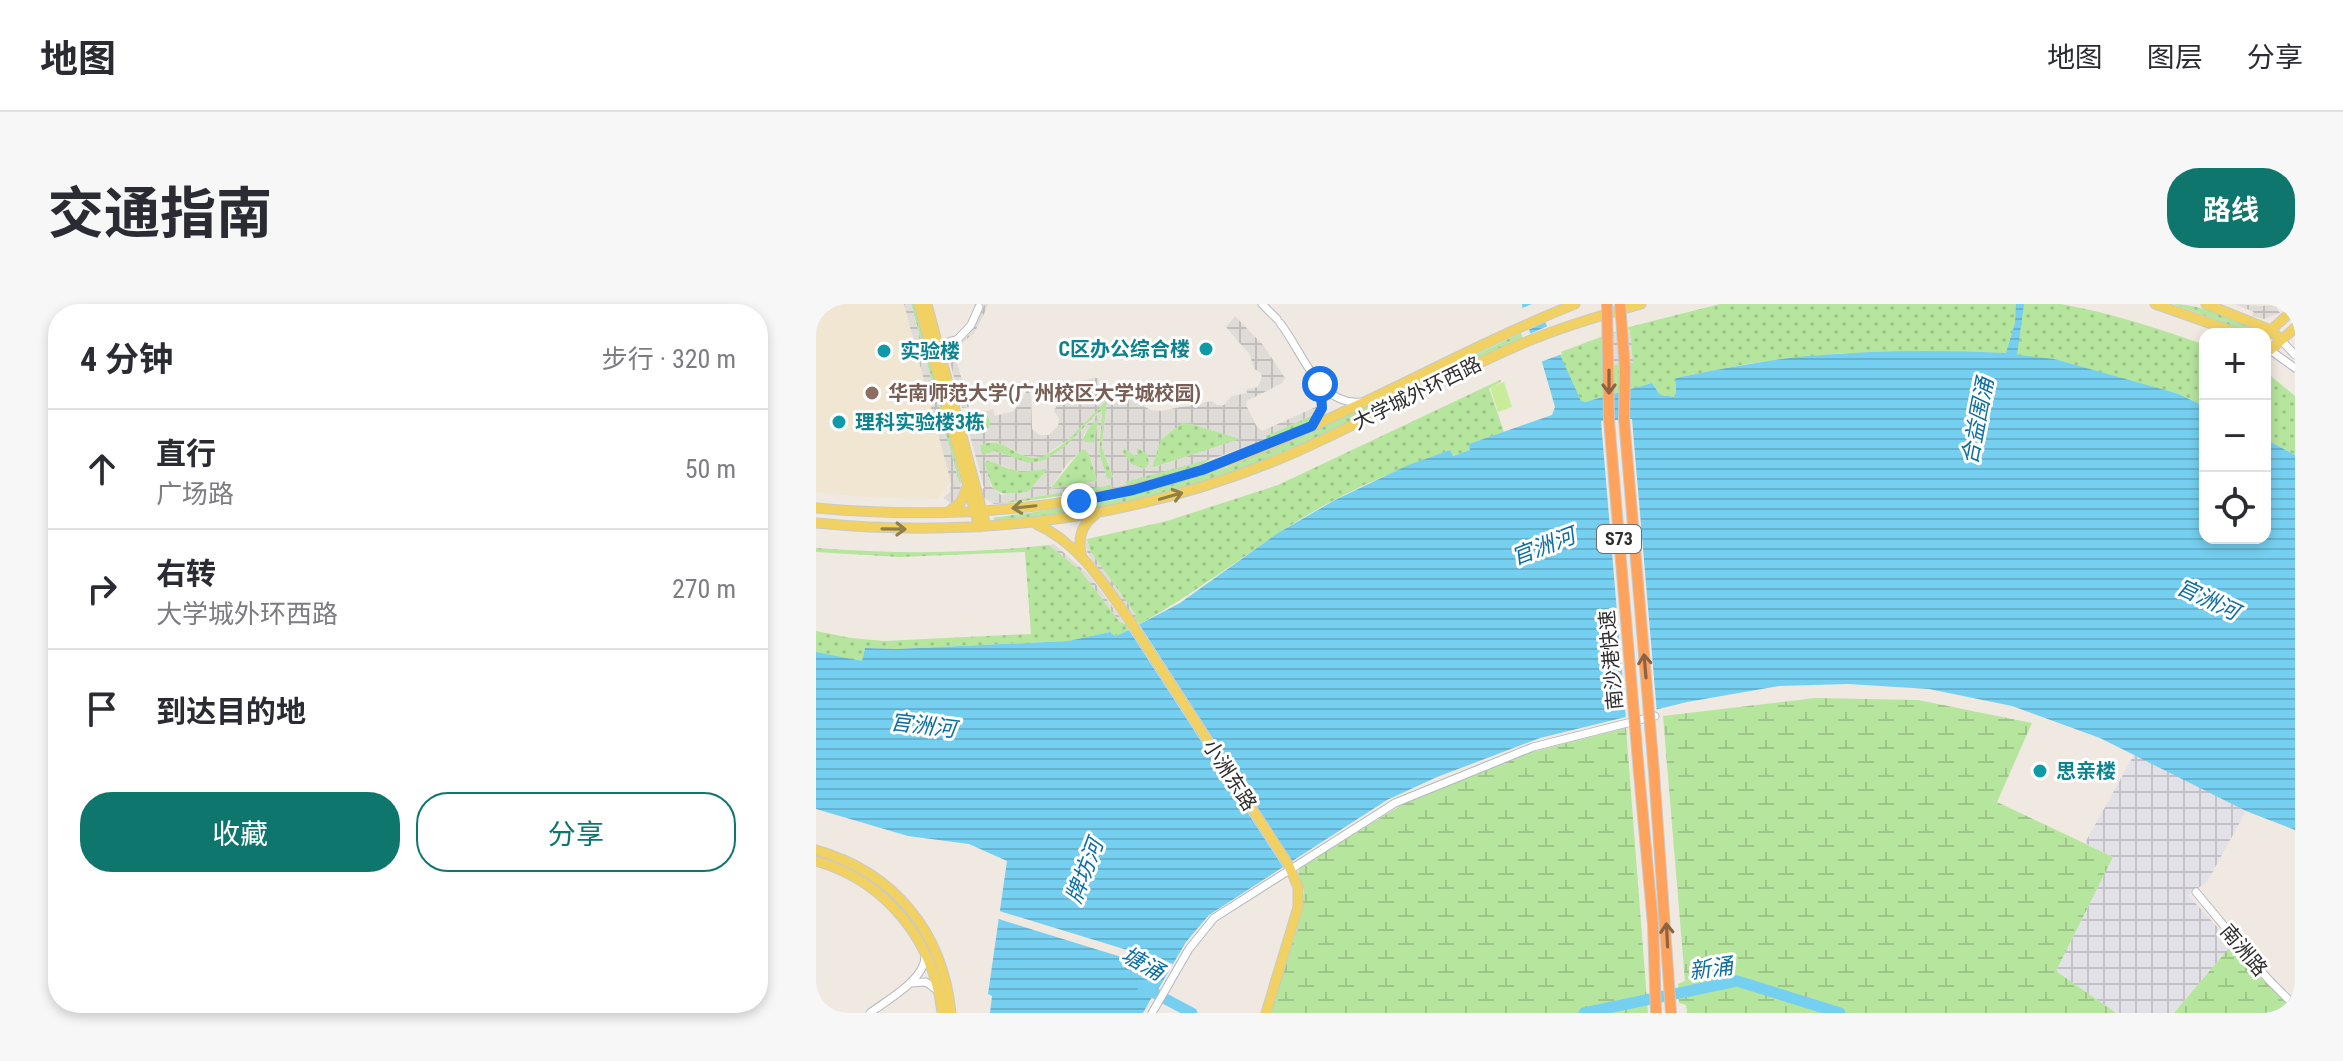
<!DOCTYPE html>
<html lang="zh">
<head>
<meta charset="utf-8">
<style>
	:root { --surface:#fff; --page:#f7f7f7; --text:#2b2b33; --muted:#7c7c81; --line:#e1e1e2; --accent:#0f766e }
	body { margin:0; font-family:"Roboto Condensed","Noto Sans SC",sans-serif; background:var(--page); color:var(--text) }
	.controls { position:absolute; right:24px; top:24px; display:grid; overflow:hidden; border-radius:16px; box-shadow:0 4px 12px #0003 }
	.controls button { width:72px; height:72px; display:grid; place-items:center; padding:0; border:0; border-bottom:2px solid var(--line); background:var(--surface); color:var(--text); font:40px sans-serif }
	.stop { position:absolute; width:24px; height:24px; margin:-18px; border:6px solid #1a73e8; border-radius:50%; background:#fff }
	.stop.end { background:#1a73e8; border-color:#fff; box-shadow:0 2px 8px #0008 }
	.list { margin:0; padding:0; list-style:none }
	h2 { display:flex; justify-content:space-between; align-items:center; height:104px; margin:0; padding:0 32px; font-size:34px }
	h2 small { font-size:26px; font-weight:400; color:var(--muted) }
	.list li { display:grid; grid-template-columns:52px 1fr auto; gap:24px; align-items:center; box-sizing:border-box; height:120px; padding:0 32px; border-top:2px solid var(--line) }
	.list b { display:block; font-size:30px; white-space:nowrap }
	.list p { margin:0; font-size:26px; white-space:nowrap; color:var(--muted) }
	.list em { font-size:26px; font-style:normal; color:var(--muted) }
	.actions { display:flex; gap:16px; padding:24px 32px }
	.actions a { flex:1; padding:18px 0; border:2px solid var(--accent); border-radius:32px; text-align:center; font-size:28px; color:var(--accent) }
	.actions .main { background:var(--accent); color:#fff }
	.icon { flex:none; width:44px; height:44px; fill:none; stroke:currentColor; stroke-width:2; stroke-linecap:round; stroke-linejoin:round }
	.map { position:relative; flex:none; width:1479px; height:709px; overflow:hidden; border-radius:32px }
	header { display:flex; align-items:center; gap:48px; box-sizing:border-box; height:112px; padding:0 40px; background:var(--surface); border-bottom:2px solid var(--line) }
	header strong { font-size:38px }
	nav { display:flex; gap:44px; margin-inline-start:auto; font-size:28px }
	.intro { display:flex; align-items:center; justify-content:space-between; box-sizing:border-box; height:192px; padding:0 48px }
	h1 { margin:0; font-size:56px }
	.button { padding:20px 36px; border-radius:32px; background:var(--accent); color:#fff; font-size:28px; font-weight:700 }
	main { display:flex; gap:48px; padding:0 48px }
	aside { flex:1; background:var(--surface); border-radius:32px; box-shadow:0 4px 12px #0003 }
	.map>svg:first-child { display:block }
</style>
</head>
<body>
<header>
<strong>地图</strong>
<nav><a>地图</a><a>图层</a><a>分享</a></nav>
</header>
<div class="intro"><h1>交通指南</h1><a class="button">路线</a></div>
<main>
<aside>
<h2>4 分钟<small>步行 · 320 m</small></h2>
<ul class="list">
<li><svg class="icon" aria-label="ahead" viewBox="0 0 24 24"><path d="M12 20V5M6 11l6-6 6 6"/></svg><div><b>直行</b><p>广场路</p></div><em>50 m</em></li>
<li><svg class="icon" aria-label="right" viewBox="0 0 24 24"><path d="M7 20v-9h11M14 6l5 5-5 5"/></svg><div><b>右转</b><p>大学城外环西路</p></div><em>270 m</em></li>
<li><svg class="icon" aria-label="arrive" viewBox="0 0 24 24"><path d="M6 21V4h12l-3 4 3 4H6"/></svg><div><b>到达目的地</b></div></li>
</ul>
<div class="actions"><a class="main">收藏</a><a>分享</a></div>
</aside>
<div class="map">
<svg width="1479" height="709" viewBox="0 0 1479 709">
	<defs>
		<pattern id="industrial-grid" width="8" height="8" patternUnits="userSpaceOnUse" patternTransform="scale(2)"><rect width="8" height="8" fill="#e3e1e8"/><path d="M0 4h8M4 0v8" fill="none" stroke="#c3c1c7"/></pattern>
		<pattern id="grass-dots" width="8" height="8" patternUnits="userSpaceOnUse" patternTransform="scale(2)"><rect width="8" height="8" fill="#b6e59e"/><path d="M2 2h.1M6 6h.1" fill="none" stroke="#9dc588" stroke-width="1.8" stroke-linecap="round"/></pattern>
		<pattern id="wetland-marsh" width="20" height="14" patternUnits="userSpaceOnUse" patternTransform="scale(2)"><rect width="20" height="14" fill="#b6e59e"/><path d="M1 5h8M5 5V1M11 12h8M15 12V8" fill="none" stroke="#9dc588"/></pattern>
		<pattern id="plaza-grid" width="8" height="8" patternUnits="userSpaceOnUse" patternTransform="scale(2)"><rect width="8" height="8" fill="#dfdcd8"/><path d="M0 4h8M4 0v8" fill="none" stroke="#c0bdba"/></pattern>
		<pattern id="water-rules" width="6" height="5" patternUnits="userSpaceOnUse" patternTransform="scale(2)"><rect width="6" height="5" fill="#75cff0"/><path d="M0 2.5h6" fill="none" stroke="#66b2ce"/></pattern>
	</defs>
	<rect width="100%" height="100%" fill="#efe9e1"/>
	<!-- industrial -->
	<path fill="url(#industrial-grid)" d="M1319,449L1430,507L1391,578L1372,591L1414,637L1413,644L1358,709H1300L1240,667L1297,553L1269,539Z"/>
	<!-- education -->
	<path fill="#f0e6d1" d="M0,0H88L135,177L122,195L50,193L0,188Z"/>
	<!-- grass -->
	<path fill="url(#grass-dots)" d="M95,0H100L145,178L143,179Z
		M904,0H1245C1294,9 1342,24 1389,41V103L1363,90L1313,77L1027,49L936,59L860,74V93L844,91L836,79L769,98L765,97L742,49L809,24Z
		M1357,0C1378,0 1424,13 1440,28L1436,29Z
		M705,29L707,34C606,81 507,137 401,173C329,197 254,212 179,217L177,214L294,197L410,164L488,132Z
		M1449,67L1479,92V151L1449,135Z
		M684,76L685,78L673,84L688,128L653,140L655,146L636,152L634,146C582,165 530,187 483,216C424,253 370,297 307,329L299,332L294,328L252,337L81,345L49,344L46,358L0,348V327L35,334L68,337L215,330L209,248L83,253L0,248V244C79,250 155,250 233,241L264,266L304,318L309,320L320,311L274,247L271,235L351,217L462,181Z
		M291,96L286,143L297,174L291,175L283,148L286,106C264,122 247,158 215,159C194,160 192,143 166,151L164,141C191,129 203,163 229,151C255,140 269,113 291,96Z
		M167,108L171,110L175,119C173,127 168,130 160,128L155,111Z
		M501,109L492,119L450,136V132Z
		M283,113L278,139L268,138L266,136L275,120Z
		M365,119H373L425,135L335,164L343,137Z
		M320,143L332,150L333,160L329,165L315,160L307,148L308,144L321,153Z
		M266,145L272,146L281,177L234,185Z
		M398,152C382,168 335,176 312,182L308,178Z
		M175,156C201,172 206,164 232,165L212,188C177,192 177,190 168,157Z
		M297,180L296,185L192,199V197Z"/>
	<!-- wetland -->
	<path fill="url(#wetland-marsh)" d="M999,394L1102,396L1216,419L1181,498L1297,553L1240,667L1300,709H871L870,701L863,699L862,680L869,677L847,412Z
		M810,424L832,709H455L486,608L488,587L482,568L485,563L592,497L708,450Z
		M1413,644L1479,706V709H1358Z"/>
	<!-- pitch -->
	<path fill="#c9ec9a" d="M688,78L696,103L682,108L674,83Z"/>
	<!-- plaza -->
	<path fill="url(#plaza-grid)" fill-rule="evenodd" d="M88,0H95L143,178H145L144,191L136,200L127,194L134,188L135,179Z
		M169,0H172L168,10L158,29L138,46L153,103L146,104L132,50L154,30Z
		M1419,0L1445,2L1467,0L1461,5L1464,9L1448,15L1436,12L1438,8Z
		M419,12L447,41L469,74L466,79L431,97L430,101L441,123L446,127L504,101L499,81L504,95V101L501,109L450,132V136L398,154L309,178L312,182L296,185V181L193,197L192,199L178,200L168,194L164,186L168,184L149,113L155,111L160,128L168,129L175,119L171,110L167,108L177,105L179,112L198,107L212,85L215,92L216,125L224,131H233L242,122L243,115L238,107L247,89L261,78L278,74H282L283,85L288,91L303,93L312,87L323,100L335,106L344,107L396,97L401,101H408L416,92L431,89L430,85L442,83L446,73L444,68L438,65L434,51L410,23ZM291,96L286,143L297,173L291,175L283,148L286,106L247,144L229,156L213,159L179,147L166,151L164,141L175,137L188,141L209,152L226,153L253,135ZM283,113L278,139L268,138L266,136L268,130ZM366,119L376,120L424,135L336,164L345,135ZM321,143L332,151L333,160L329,165L315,160L307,148L308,144L321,153ZM268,144L275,154L281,177L234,185L251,160ZM170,156L205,168L232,165L212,188L185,191L175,182L168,157Z
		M814,25L817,59L798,61L796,30Z
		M271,235L274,247L320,311L318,314L272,250L268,236Z
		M238,240L273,271L309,320L304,318L264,266L233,241Z"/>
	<!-- water -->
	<path fill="url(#water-rules)" d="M706,0H721L765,97L769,98L836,79L844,91L860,93V74C904,65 949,56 994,52C1059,46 1125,46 1190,49L1199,19L1200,0H1208L1201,51L1238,55L1363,90L1389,103V234H1449V135L1479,151V526L1430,507L1284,434L1196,402L1113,385L1032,380L963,382L871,398L724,434L621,473L571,496L393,611L370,638L340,689L350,699L336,693L327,709H174L176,692L172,690L191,557L153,540L92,532L0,505V348L46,357L49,344L81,345L252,337L294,328L299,332L307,329L364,299L462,229L519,196L590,162L634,146L637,152L654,146L653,140L736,111L739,103L726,58L707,11Z"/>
	<!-- pier -->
	<path fill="#efe9e1" d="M716,0H725L732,17L710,27L702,6Z
		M734,21L746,50L722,59L711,31Z
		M816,115L841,409L810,416L785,117Z
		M321,317L476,557L467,563L311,323Z
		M180,606L357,660L354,668L179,614Z"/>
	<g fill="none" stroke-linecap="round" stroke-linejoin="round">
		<!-- river -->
		<path stroke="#75cff0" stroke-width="11" d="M327,683L376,709
			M768,709L921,677L1024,709"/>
		<!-- minor casing -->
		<g stroke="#b4b7c1" stroke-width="9">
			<path id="minor" d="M446,0L461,15
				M464,19C487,48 502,102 545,98
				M142,35L155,21L163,3
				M1465,36L1479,51
				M118,42L139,36
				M1454,46L1479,64
				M499,120L506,104V84
				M1380,588L1452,675L1479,702
				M94,679L110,678L122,687
				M54,709C71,696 109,676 109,652
				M336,709L373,645L398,614L579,499L717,443L839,412"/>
		</g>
		<!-- major casing -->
		<g stroke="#c9c9c9" stroke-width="11">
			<path id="major" d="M103,0L163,223
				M111,0L170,222
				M1339,0L1424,30
				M1390,0L1455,26L1465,36
				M1449,35L1455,26L1479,4
				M1449,43L1454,46L1479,24
				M0,204C151,218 304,202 446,144C552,101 652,43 759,0
				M132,208L145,198L151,183
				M0,219C165,235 328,214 480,148C558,113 632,71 710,38C748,22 786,11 825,0
				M220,220C263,239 288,280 314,317
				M266,253C261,236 265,221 280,210
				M0,546C78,568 127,628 135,709
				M0,557C70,577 118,637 126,709
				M450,709L482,603V583L472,560"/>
		</g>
		<!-- highway casing -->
		<g stroke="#c9c9c9" stroke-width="12">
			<path id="highway" d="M838,468L855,709
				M823,469L837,620L840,709"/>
		</g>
		<!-- minor -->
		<use href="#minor" stroke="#fff" stroke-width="7"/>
		<!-- major -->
		<use href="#major" stroke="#f2d163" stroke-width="9"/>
		<!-- highway -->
		<use href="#highway" stroke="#ffa35c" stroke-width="10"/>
		<!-- major-bridge casing -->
		<g stroke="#c9c9c9" stroke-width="11" stroke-linecap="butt">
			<path id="major-bridge" d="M314,317L472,560"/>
		</g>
		<!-- highway-bridge casing -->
		<g stroke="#c9c9c9" stroke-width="12" stroke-linecap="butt">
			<path id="highway-bridge" d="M791,0L793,116L823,469
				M804,0L809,65L808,115L838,468"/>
		</g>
		<!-- major-bridge -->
		<use href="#major-bridge" stroke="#f2d163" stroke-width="9"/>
		<!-- highway-bridge -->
		<use href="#highway-bridge" stroke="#ffa35c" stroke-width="10"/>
	</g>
	<!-- one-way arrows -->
	<defs><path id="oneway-shaft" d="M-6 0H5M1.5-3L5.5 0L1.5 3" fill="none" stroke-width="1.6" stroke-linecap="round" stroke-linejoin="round" transform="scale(2)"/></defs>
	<g stroke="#8c6343">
		<use href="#oneway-shaft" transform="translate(793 78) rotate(90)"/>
		<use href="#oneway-shaft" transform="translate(829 362) rotate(-95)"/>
		<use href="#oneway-shaft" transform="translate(851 631) rotate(-93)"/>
	</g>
	<g stroke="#908048">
		<use href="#oneway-shaft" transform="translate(355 192) rotate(-16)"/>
		<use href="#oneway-shaft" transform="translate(208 203) rotate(174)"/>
		<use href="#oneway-shaft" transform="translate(78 225) rotate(1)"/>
	</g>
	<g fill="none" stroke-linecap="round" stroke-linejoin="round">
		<!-- route -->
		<path stroke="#1a73e8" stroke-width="10" d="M263,197L317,186L386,166L496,122L506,104L504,80"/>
	</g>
	<!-- markers -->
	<g fill="#0f9aa8" stroke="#fff" stroke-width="3">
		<circle cx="390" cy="45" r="8"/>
		<circle cx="68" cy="47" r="8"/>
		<circle cx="23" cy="118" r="8"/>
		<circle cx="1224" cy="467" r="8"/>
	</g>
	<circle fill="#8d6e63" stroke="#fff" stroke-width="3" cx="56" cy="89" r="8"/>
	<g text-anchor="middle" stroke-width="6" stroke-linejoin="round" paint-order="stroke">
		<!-- shield labels -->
		<rect fill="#fff" stroke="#6d6d6d" stroke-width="2" x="781" y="221" width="44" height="28" rx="6"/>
		<g font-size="18" font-weight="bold" fill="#2e2e2e">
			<text x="803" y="241">S73</text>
		</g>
		<!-- culture labels -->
		<g font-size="20" font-weight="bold" fill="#0d838f" stroke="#fff" text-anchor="start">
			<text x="374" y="52" text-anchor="end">C区办公综合楼</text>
			<text x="84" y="54">实验楼</text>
			<text x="39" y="125">理科实验楼3栋</text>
			<text x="1240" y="474">思亲楼</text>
		</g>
		<!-- education labels -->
		<g font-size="20" font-weight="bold" fill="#785e54" stroke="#fff" text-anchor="start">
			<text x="72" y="96">华南师范大学(广州校区大学城校园)</text>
		</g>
		<!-- street labels -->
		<g font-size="20" fill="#2e2e2e" stroke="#fff">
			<text transform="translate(601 89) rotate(-26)" y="7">大学城外环西路</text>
			<text transform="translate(795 356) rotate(-95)" y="7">南沙港快速</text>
			<text transform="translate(414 471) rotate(57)" y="7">小洲东路</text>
			<text transform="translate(1428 646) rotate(50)" y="7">南洲路</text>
		</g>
		<!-- water labels -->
		<g font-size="22" font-style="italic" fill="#0d6fa3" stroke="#fff">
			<text transform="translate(1161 117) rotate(-79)" y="8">合益围涌</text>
			<text transform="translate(727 242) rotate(-21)" y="8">官洲河</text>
			<text transform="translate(1392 295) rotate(25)" y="8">官洲河</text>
			<text transform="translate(107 421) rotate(7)" y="8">官洲河</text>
			<text transform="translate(268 567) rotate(-69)" y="8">牌坊河</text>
			<text transform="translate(327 659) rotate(29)" y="8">塘涌</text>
			<text transform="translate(895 664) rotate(-8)" y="8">新涌</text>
		</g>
	</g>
</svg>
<div class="controls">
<button>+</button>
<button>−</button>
<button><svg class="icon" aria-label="locate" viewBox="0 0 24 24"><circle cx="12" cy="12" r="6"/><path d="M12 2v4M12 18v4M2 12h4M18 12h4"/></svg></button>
</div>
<div class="stop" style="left:504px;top:80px"></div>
<div class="stop end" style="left:263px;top:197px"></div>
</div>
</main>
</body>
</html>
